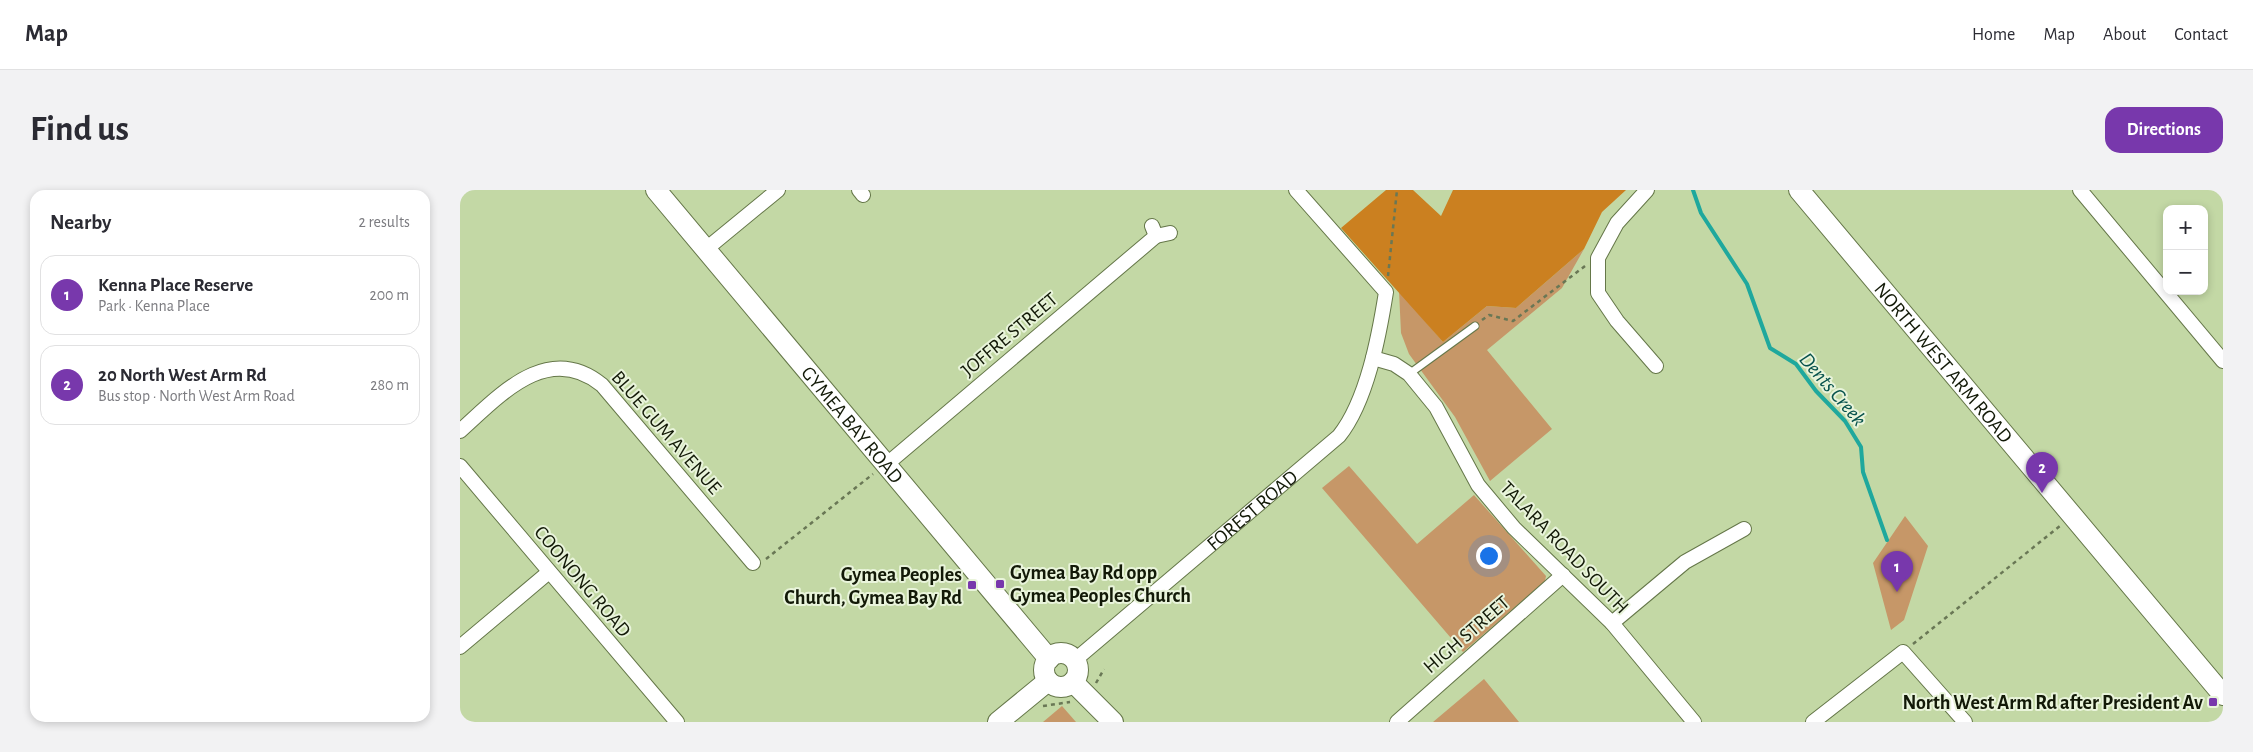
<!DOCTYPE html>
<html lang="en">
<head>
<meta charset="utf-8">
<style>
	:root { --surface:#fff; --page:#f2f2f3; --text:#2b2b33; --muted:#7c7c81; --line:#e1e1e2; --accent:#7838ac }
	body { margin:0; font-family:"Alegreya Sans",sans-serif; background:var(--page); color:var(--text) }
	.controls { position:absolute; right:15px; top:15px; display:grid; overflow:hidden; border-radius:10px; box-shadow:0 2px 8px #0003 }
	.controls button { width:45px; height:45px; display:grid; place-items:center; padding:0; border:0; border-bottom:1px solid var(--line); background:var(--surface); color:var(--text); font:25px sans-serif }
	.you { position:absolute; left:1028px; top:365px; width:18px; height:18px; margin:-12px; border:4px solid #fff; border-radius:50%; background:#1a73e8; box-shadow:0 0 0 8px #1a73e833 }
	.badge { display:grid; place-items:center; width:32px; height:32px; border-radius:50%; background:var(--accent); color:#fff; font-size:16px; font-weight:700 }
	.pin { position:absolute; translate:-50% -41px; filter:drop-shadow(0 1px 2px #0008) }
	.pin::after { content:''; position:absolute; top:26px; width:18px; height:15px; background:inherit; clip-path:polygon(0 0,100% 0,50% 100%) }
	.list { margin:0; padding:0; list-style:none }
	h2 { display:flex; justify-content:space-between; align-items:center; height:65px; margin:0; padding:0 20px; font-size:21px }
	h2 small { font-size:16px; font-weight:400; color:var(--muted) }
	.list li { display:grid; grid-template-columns:32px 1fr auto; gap:15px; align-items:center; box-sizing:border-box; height:80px; margin:0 10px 10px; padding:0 10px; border:1px solid var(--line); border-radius:15px }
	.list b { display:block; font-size:19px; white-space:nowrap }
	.list p { margin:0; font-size:16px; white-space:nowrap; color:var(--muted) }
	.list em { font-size:16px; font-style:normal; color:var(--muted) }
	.map { position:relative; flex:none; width:1763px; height:532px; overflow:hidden; border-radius:15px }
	header { display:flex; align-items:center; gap:30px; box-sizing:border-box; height:70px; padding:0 25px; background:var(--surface); border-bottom:1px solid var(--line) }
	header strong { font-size:24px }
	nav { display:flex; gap:28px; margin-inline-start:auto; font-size:18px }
	.intro { display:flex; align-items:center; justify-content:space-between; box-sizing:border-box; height:120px; padding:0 30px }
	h1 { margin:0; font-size:35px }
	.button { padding:12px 22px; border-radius:15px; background:var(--accent); color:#fff; font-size:18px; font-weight:700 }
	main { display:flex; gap:30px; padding:0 30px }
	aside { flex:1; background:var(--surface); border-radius:15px; box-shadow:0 2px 8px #0003 }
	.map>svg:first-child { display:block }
</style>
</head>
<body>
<header>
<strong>Map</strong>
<nav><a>Home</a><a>Map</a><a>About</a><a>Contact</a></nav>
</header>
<div class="intro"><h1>Find us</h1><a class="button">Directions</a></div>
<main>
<aside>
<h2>Nearby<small>2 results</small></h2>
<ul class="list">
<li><span class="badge">1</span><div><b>Kenna Place Reserve</b><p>Park · Kenna Place</p></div><em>200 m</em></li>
<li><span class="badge">2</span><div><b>20 North West Arm Rd</b><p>Bus stop · North West Arm Road</p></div><em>280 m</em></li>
</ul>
</aside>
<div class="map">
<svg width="1763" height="532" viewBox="0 0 1763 532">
	<rect width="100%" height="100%" fill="#c3d8a5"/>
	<!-- green -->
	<path fill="#c69768" d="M1124,59L1102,98L1027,160L1092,239L1030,291L995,227L949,164L941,143L939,101L983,152L1027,116L1056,118Z
		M889,276L957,354L1014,305L1086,386L1085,391L1003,462L862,298Z
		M1445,326L1468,356L1444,430L1431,440L1413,373Z
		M1024,489L1059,532H973Z
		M602,516L616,532H583Z"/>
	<!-- forest -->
	<path fill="#cb8020" d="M926,0H953L981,26L993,0H1166L1142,22L1124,59L1056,118L1027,116L983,152L881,38Z"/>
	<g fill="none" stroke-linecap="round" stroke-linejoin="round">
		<!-- stream -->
		<path stroke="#1fa89d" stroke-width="4" d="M1233,0L1241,23L1287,94L1310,158L1336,174L1356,201L1385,231L1401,257L1403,282L1427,350"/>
		<!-- lane casing -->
		<g stroke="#657749" stroke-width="9">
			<path id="lane" d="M949,184L1015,136"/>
		</g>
		<!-- street casing -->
		<g stroke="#657749" stroke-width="16">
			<g id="street">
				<path d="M399,0L403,5"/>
				<path d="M1187,0L1157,33L1138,68V103L1157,131L1196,176"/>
				<path d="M1620,0L1763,171"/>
				<path d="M696,46L710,43"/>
				<path d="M245,60L318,0"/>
				<path d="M913,168L934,174L949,184L976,217L1018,295L1054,338L1152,433L1234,532"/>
				<path d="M0,241C40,205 88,151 142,195L293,373"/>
				<path d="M427,274L696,46L692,36"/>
				<path d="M0,276L217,532"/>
				<path d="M1152,433L1225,372L1284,339"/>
				<path d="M0,457L89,382"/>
				<path id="s1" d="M615,470L879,246C907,211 919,146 926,102L836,0"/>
				<path d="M937,532L1103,385"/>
				<path d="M1353,532L1443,462L1505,532"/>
			</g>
		</g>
		<!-- secondary casing -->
		<g stroke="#657749" stroke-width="22">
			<g id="secondary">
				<path id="s2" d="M196,0L589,469"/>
				<path id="s3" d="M1339,0L1763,505"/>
				<circle cx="601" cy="480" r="17"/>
				<path d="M613,492L653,532"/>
				<path d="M538,532L588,491"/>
			</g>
		</g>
		<!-- path -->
		<path stroke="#697755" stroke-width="2.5" stroke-dasharray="4 4" stroke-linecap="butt" d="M928,86L937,0
			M1022,130L1029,125L1053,131L1125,76
			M306,369L413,284
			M1453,454L1600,336
			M636,493L644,479
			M583,516L610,512"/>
		<!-- lane -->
		<use href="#lane" stroke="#fff" stroke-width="7"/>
		<!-- street -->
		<use href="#street" stroke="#fff" stroke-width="14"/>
		<!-- secondary -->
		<use href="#secondary" stroke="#fff" stroke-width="20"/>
	</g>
	<!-- markers -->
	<g fill="#7838ac" stroke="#e9f4db" stroke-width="2">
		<rect x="535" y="389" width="10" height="10" rx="2.5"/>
		<rect x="507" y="390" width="10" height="10" rx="2.5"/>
		<rect x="1748" y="507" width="10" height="10" rx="2.5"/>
	</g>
	<g text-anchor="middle" stroke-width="4" stroke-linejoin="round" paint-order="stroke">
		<!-- street labels -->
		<g font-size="20" fill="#121907" stroke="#e9f4db">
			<text transform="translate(549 144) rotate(-40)" y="7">JOFFRE STREET</text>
			<text dy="7" stroke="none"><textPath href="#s3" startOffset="225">NORTH WEST ARM ROAD</textPath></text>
			<text dy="7" stroke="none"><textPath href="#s2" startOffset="306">GYMEA BAY ROAD</textPath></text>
			<text transform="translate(207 242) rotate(49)" y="7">BLUE GUM AVENUE</text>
			<text dy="7" stroke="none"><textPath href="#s1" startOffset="232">FOREST ROAD</textPath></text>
			<text transform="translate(1105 357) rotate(46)" y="7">TALARA ROAD SOUTH</text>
			<text transform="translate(123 391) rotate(50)" y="7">COONONG ROAD</text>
			<text transform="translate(1006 444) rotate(-41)" y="7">HIGH STREET</text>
		</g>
		<!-- poi labels -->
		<g font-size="20" font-weight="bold" fill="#121907" stroke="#e9f4db" text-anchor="end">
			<text x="550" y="389" text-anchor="start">Gymea Bay Rd opp<tspan x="550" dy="23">Gymea Peoples Church</tspan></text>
			<text x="502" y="391">Gymea Peoples<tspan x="502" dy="23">Church, Gymea Bay Rd</tspan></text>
			<text x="1743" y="519">North West Arm Rd after President Av</text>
		</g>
		<!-- water labels -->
		<g font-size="21" font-style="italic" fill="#07524c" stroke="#e9f4db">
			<text transform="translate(1373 199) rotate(49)" y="7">Dents Creek</text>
		</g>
	</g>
</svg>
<div class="controls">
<button>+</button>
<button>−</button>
</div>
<div class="you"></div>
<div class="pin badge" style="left:1437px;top:402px">1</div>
<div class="pin badge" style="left:1582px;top:303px">2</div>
</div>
</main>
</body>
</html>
